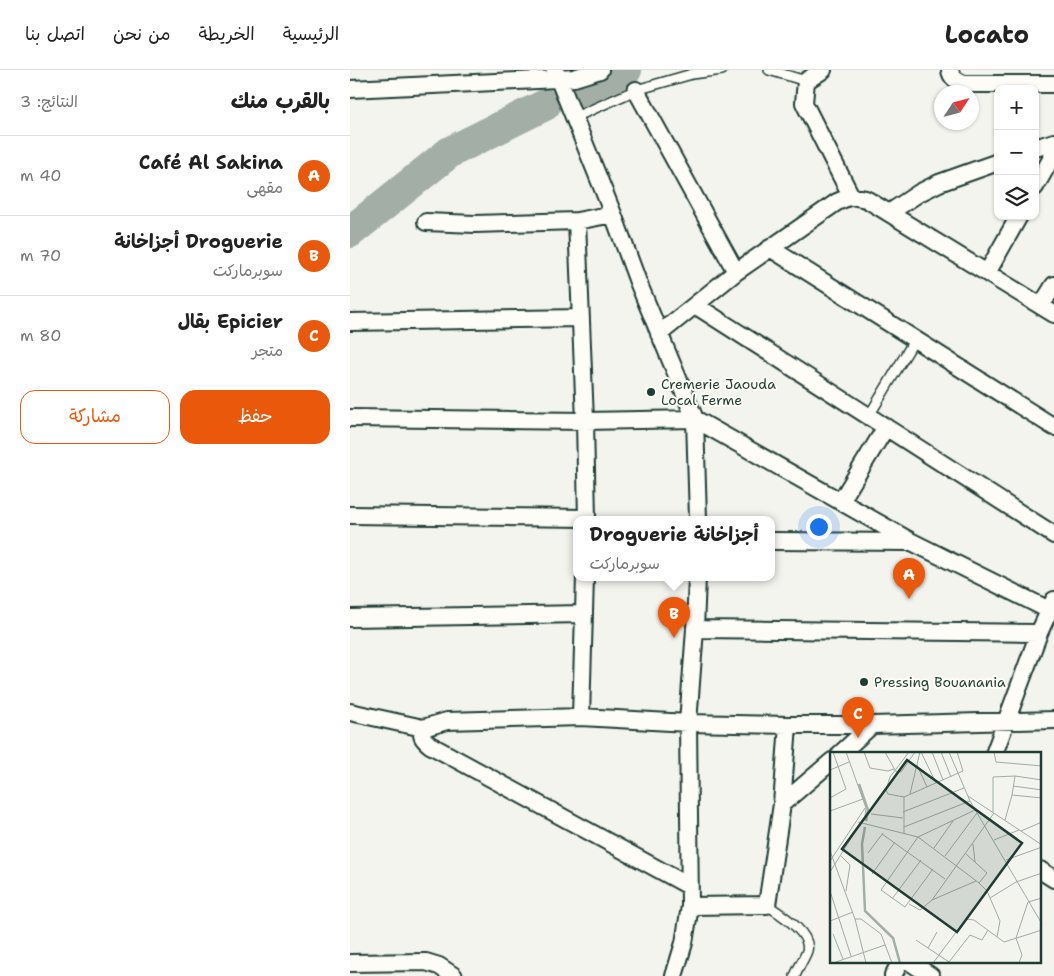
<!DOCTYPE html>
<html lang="ar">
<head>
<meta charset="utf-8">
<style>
	:root { --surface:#fff; --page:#f2f2f2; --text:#222; --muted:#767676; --line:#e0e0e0; --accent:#ea580c }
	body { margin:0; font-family:"Shantell Sans","Playpen Sans Arabic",sans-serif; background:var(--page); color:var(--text); direction:rtl }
	.controls { position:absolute; right:15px; top:15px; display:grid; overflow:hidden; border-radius:10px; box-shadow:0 1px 4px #0004 }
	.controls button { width:45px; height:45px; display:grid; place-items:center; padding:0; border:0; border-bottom:1px solid var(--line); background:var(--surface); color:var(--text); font:25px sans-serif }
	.compass { position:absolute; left:584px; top:15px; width:45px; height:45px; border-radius:50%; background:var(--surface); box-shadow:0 1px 4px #0004; rotate:54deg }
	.you { position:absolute; left:468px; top:456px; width:18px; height:18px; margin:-12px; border:4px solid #fff; border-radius:50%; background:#1a73e8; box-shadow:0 0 0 8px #1a73e833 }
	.badge { display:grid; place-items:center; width:32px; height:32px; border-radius:50%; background:var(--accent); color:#fff; font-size:16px; font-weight:700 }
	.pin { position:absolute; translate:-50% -41px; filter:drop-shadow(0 1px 2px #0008) }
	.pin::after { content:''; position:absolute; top:26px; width:18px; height:15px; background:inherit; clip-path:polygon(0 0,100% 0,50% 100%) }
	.popup { position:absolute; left:223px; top:446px; width:202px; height:65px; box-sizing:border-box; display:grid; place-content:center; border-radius:10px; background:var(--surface); filter:drop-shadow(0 1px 4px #0005); font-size:16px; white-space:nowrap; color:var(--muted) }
	.popup b { font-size:19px; color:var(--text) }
	.popup::after { content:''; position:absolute; left:50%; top:100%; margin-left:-10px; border:10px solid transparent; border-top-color:var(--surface) }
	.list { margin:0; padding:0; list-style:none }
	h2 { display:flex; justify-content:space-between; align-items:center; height:65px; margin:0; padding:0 20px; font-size:21px }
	h2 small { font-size:16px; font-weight:400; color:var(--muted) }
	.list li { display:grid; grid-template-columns:32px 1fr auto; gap:15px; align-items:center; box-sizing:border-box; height:80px; padding:0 20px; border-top:1px solid var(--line) }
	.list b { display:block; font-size:19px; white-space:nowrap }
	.list p { margin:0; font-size:16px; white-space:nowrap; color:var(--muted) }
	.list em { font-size:16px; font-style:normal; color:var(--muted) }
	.actions { display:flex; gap:10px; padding:15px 20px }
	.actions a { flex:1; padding:11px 0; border:1px solid var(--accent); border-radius:15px; text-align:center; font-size:18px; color:var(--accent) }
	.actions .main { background:var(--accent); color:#fff }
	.icon { flex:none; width:28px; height:28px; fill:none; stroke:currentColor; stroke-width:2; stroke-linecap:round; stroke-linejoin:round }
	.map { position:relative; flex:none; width:704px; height:906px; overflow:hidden; direction:ltr }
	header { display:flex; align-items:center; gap:30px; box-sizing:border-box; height:70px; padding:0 25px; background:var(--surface); border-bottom:1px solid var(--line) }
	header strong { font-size:24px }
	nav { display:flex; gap:28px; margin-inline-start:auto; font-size:18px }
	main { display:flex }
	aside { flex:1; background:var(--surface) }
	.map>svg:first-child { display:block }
</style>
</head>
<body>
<header>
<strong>Locato</strong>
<nav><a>الرئيسية</a><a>الخريطة</a><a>من نحن</a><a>اتصل بنا</a></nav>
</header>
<main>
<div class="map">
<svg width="704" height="906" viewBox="0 0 704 906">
	<rect width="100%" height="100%" fill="#f4f4ef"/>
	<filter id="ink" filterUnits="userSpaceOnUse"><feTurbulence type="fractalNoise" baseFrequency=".02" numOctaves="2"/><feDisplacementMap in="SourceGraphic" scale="10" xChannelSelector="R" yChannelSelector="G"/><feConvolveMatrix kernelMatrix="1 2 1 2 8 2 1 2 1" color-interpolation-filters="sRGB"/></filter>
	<g filter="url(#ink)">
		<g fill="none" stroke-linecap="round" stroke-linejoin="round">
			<!-- river -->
			<path stroke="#a3aea7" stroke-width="32" d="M230,21L276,0
				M0,162L100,82L195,35"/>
			<!-- service casing -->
			<g stroke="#1f3d34" stroke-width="12">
				<path id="service" d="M419,0L456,11
					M223,48L286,20L342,4L372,0
					M519,346L565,269
					M417,835C430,844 462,863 457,881C454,889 448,898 445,906"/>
			</g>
			<!-- minor casing -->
			<g stroke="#1f3d34" stroke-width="20">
				<path id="minor" d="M205,0L263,144L288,212L345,349L348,449
					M473,0L456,11L454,33L501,126
					M600,0C601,8 607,11 614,14H704
					M0,19L207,9L224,8L250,0
					M286,20L386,202
					M685,78L704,72
					M685,117L704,84
					M539,143L569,123L589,113L648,92
					M227,151L235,351L237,449
					M76,152L125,154L227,151L263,144
					M420,178L704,357
					M637,203L669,146
					M345,235L704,465
					M691,236L704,215
					M0,252L231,248
					M309,264L386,202L487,132L501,126L516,129L704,244
					M0,348L235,351L345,349L562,472L699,540
					M491,431L536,357
					M0,445L237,448
					M422,471L560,472
					M0,548L233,544
					M345,559L689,563
					M0,642L73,658
					M231,647L235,507
					M490,684L522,655
					M644,684L689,563L704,530
					M432,734L482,691
					M690,800L704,809
					M339,816L80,675C73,669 70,666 73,658L97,651L231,647L338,653L438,655H522L704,650
					M340,836L417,835L432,734L438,655
					M560,892L581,906
					M0,893L76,892L89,896L104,906
					M324,906L334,873L340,836L338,653L345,559L347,507
					M543,906L550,892"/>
			</g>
			<!-- service -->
			<use href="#service" stroke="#fdfcf7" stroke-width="9"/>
			<!-- minor -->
			<use href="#minor" stroke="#fdfcf7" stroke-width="16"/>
		</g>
	</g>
	<!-- markers -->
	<g fill="#1f3d34" stroke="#fdfcf7" stroke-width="2">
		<circle cx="301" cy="322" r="5"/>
		<circle cx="514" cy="612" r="5"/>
	</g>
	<g text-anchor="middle" stroke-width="4" stroke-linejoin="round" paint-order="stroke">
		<!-- poi labels -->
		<g font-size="14" fill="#1f3d34" stroke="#fdfcf7" text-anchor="start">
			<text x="311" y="319">Cremerie Jaouda<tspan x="311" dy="16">Local Ferme</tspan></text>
			<text x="524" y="617">Pressing Bouanania</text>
		</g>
	</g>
	<!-- overview -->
	<g transform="translate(480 682)">
		<rect width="211" height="211" fill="#f4f4ef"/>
		<path fill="none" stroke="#a3aea7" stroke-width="2.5" d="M29,32L38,58L36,69M35,75L32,92L35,159L63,186L70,211"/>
		<path fill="none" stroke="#9faba4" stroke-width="1" d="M34,0L40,16L58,19L64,17M55,0L65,18M91,0L106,31M102,0L113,28M111,0L121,25M119,0L140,49L212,172M164,0L166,10L212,14M87,13L97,35M0,18L19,10M65,19L71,20L85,0M183,34L212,38M80,42L90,0M182,43L185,24L212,28M138,44L212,93M74,45L58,42L56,38L60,25L79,0M0,46L16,37L3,0M0,59L33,47M73,60L134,36M163,60V25L185,24M41,62L73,66M175,68L182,43L212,46M28,70L88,85L149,131L157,139L170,169L167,185M74,75L140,49M191,79L212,70M52,82L115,127M74,82V45L133,19L127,0M164,88L189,78M143,92L145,110M104,96L123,69M0,99L25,167L36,211M38,101L53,81M136,102L157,121L149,131M11,104L20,113L16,139M115,104L147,61M176,108L212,95M0,109L35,56M103,117L75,155L51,138L88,85L145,58M0,120L35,64L36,56L16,0M42,122L65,90M146,129L102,148L164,61M0,139L21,204M160,146L186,130L212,121M62,147L91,108M79,152L90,158L102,148M25,167H31L51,182L62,211M0,169L23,160M3,182L13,207M86,188L119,210L140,183L152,188L158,178M98,196L107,180M3,211L55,193M103,211L136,167L144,168L174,190L212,178M189,211L192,203L186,186L198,150L212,146"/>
		<path fill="#1f3d34" fill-opacity="0.15" stroke="#1f3d34" stroke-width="2.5" d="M77,8L192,91L127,180L12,97Z"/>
		<rect width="211" height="211" fill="none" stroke="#1f3d34" stroke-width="2.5"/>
	</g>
</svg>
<div class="controls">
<button>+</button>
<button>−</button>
<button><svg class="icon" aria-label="layers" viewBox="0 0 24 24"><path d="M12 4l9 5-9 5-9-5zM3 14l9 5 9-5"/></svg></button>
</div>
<svg class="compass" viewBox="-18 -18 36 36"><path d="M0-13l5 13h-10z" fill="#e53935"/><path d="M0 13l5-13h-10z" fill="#767676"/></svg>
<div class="you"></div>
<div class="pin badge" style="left:559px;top:529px">A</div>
<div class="pin badge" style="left:324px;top:568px">B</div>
<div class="popup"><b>Droguerie أجزاخانة</b>سوبرماركت</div>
<div class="pin badge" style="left:508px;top:668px">C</div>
</div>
<aside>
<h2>بالقرب منك<small>النتائج: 3</small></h2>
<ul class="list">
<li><span class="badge">A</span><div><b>Café Al Sakina</b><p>مقهى</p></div><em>40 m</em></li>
<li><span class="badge">B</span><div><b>Droguerie أجزاخانة</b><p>سوبرماركت</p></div><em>70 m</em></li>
<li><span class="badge">C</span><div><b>Epicier بقال</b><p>متجر</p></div><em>80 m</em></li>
</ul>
<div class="actions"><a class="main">حفظ</a><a>مشاركة</a></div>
</aside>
</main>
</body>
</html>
